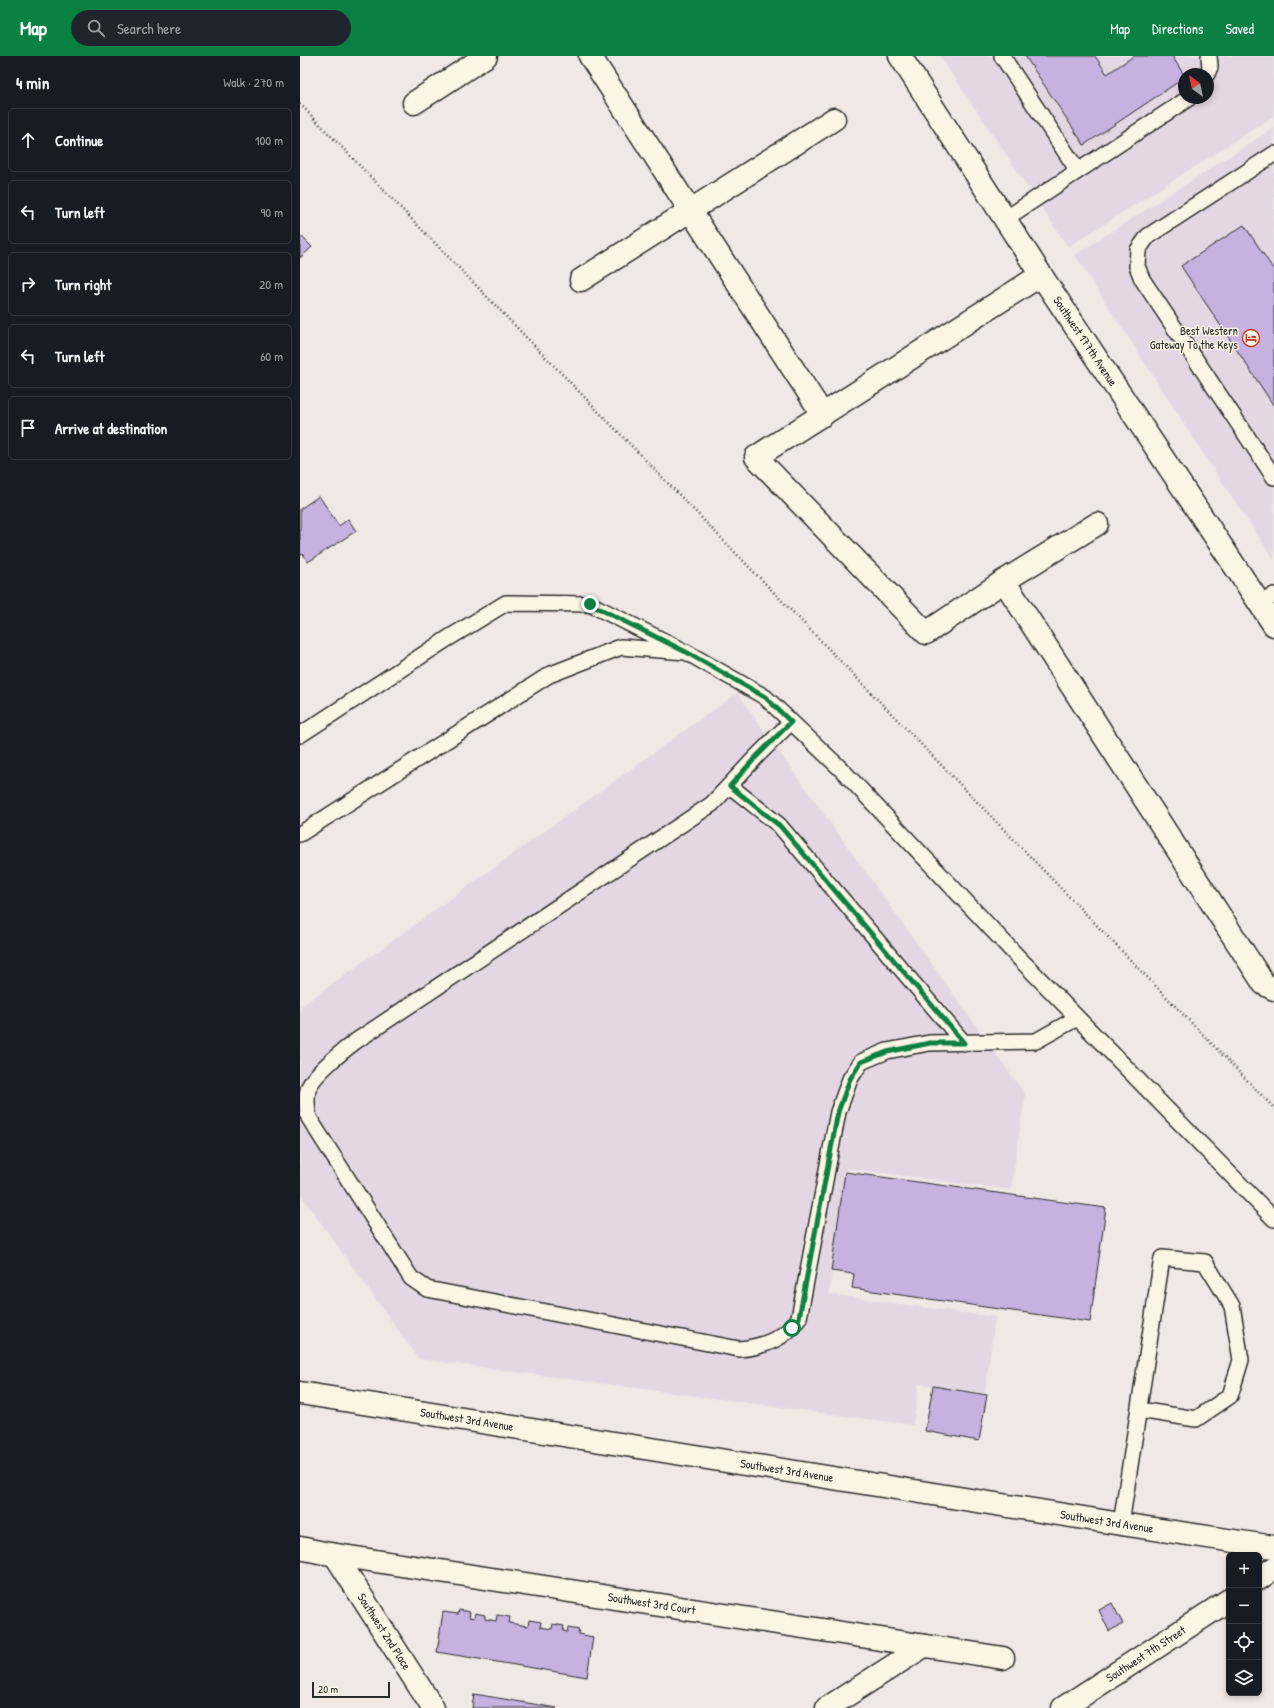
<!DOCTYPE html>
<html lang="en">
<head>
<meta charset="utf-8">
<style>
	:root { --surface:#171b24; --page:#20242c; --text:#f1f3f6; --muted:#9ea1a6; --line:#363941; --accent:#0b8043 }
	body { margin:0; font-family:"Patrick Hand",sans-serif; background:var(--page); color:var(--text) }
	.controls { position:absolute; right:12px; bottom:12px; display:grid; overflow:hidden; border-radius:6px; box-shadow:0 2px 6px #0003 }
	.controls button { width:36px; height:36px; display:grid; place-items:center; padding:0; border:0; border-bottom:1px solid var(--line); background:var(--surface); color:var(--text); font:20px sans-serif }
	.compass { position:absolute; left:878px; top:12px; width:36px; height:36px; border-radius:50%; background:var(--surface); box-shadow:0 2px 6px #0003; rotate:327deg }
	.scale { position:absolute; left:12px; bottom:10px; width:78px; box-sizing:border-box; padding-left:4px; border:2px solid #2b2b2b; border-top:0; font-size:11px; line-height:14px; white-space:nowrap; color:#2b2b2b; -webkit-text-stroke:3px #fcf5e5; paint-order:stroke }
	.stop { position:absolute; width:12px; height:12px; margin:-9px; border:3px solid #0b8043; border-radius:50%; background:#fff }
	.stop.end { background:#0b8043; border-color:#fff; box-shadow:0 1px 4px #0008 }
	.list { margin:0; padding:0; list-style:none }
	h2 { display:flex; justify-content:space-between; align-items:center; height:52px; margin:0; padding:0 16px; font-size:17px }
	h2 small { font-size:13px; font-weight:400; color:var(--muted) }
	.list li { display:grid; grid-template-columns:26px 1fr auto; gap:12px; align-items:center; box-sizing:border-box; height:64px; margin:0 8px 8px; padding:0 8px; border:1px solid var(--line); border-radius:6px }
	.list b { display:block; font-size:15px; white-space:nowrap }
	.list em { font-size:13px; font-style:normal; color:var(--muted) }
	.icon { flex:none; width:22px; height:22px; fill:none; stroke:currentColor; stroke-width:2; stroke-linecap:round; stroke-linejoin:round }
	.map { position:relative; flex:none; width:974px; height:1652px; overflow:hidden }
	header { display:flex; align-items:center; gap:24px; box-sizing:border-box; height:56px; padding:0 20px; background:var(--accent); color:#fff }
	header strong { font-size:19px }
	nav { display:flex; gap:22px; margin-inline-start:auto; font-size:14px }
	.search { width:280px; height:36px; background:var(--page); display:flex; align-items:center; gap:10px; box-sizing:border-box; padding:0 14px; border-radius:22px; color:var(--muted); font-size:15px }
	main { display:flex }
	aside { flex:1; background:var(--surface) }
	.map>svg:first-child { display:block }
</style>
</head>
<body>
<header>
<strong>Map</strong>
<div class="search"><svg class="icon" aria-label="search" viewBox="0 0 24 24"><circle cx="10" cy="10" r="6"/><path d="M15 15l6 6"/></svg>Search here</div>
<nav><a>Map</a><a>Directions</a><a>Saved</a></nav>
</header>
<main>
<aside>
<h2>4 min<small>Walk · 270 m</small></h2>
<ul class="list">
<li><svg class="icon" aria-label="ahead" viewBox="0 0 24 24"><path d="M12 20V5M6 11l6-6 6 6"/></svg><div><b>Continue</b></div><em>100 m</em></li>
<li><svg class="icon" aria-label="left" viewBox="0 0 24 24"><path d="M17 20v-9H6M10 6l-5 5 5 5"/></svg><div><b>Turn left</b></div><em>90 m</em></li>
<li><svg class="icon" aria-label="right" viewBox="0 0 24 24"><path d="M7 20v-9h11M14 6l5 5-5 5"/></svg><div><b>Turn right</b></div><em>20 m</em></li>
<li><svg class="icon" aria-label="left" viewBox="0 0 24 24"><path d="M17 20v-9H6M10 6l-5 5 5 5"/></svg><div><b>Turn left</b></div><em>60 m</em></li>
<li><svg class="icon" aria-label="arrive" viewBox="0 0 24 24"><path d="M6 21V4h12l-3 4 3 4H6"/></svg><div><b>Arrive at destination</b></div></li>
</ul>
</aside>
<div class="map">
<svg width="974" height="1652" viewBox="0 0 974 1652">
	<rect width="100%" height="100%" fill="#f1e7e4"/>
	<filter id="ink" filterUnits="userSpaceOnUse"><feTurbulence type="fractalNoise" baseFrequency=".025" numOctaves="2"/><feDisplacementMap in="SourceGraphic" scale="8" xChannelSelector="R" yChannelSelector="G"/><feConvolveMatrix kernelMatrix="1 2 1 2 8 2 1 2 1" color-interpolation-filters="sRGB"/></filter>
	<g filter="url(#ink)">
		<!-- built -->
		<path fill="#e4d7e3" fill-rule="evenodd" d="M640,0H974V60L768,191ZM884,18H908V42H884Z
			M974,72V503L933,443L775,199Z
			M437,637L725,1038L711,1134L546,1112L529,1238L695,1261L685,1337L619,1328L613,1369L119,1303L0,1138V951Z"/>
		<!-- building -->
		<path fill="#c7b1e0" stroke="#2b2b2b" d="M725,0H795L807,18L834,0H872L884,19V22L784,89Z
			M944,169L974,214V350L881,210Z
			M0,179L12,191L0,202Z
			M19,440L39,470L48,463L56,475L8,506L3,498L0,500V453Z
			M545,1116L806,1152L790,1266L552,1232L554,1218L531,1215Z
			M633,1330L687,1339L679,1385L625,1375Z
			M812,1547L823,1568L809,1575L799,1554Z
			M159,1554L170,1556L169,1561L174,1562L175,1557L185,1559V1563L196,1565L197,1559L210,1561L209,1567L228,1570L229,1564L241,1566L240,1571L252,1573L253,1568L264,1570L263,1575L267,1576L268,1572L279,1574L278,1578L293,1581L287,1621L137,1596L143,1556L158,1558Z
			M174,1638L257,1652H172Z"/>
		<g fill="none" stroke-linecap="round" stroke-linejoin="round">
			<!-- service casing -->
			<g stroke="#2b2b2b" stroke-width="18">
				<path id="service" d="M702,0L778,115
					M907,18L910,11L909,0
					M974,98L848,180L838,194L837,210L842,223L974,421
					M705,163L889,42
					M960,548L974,539
					M491,666L456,701L412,748L56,985C44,994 11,1020 8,1034C6,1044 7,1053 9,1062L111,1222L127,1233L439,1293C463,1291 485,1283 499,1262L538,1056L550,1023L561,1006L587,995L629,987L736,985L777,962
					M0,679L147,583L206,547L290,548L378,592
					M430,730L479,769L664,987
					M0,778L249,619L321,591L386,596L465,641L543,715L717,900L974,1163
					M821,1468L862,1202L905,1206L932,1250L941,1304L930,1340L896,1363L839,1354"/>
			</g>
			<!-- minor casing -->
			<g stroke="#2b2b2b" stroke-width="25">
				<g id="minor">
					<path d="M290,0L523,359"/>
					<path d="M114,47L186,0"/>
					<path d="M741,219L456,401L626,577L704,525L964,928L974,933"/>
					<path d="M281,224L534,63"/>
					<path d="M704,525L797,468"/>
					<path id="s1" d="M0,1337L821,1468L974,1491"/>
					<path id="s2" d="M0,1492L24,1497L703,1602"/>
					<path id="s3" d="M35,1499L133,1652"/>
					<path d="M959,1523L974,1512"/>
					<path d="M527,1652L624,1590"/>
					<path id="s4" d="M763,1652L929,1544"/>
				</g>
			</g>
			<!-- secondary casing -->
			<g stroke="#2b2b2b" stroke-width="25">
				<g id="secondary">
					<path id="s5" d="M600,0L741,219L974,569"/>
				</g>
			</g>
			<!-- path -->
			<path stroke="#2b2b2b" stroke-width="2.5" stroke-dasharray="1 3" stroke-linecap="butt" d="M0,48L974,1052"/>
			<!-- service -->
			<use href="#service" stroke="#fcf5e5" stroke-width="15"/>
			<!-- minor -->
			<use href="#minor" stroke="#fcf5e5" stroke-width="22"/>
			<!-- secondary -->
			<use href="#secondary" stroke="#fcf5e5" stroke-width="22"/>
		</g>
	</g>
	<g fill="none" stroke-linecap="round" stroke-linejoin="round" filter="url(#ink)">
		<!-- route -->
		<path stroke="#0b8043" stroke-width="5" d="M290,548L386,596L465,641L491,666L456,701L430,730L480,770L664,987H630L587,996L561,1006L550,1023L538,1056L499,1262L492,1272"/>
	</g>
	<!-- icons -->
	<defs>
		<g id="hotel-ring" transform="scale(0.9)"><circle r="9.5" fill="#fcf5e5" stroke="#c8321e" stroke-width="1.5"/><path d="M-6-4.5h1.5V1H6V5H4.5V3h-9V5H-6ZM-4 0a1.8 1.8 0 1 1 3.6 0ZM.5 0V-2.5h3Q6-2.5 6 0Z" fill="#c8321e"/></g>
	</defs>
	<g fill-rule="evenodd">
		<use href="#hotel-ring" x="951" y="282"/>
	</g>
	<g text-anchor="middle" stroke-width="3" stroke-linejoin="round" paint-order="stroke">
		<!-- poi labels -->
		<g font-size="12" fill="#2b2b2b" stroke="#fcf5e5" text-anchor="end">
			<text x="938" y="279">Best Western<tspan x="938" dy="14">Gateway To the Keys</tspan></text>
		</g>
		<!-- street labels -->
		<g font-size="12" fill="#2b2b2b" stroke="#fcf5e5">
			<text dy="4" stroke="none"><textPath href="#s5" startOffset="340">Southwest 177th Avenue</textPath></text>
			<text dy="4" stroke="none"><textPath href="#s1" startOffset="169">Southwest 3rd Avenue</textPath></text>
			<text dy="4" stroke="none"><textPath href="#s1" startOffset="493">Southwest 3rd Avenue</textPath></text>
			<text dy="4" stroke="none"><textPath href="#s1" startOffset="817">Southwest 3rd Avenue</textPath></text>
			<text dy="4" stroke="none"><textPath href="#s2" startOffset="356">Southwest 3rd Court</textPath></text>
			<text dy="4" stroke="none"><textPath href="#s3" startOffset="91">Southwest 2nd Place</textPath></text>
			<text dy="4" stroke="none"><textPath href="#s4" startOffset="99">Southwest 7th Street</textPath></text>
		</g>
	</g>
</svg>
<div class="controls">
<button>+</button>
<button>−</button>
<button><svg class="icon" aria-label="locate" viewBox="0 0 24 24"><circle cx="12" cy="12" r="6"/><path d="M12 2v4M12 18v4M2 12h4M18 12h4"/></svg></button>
<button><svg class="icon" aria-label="layers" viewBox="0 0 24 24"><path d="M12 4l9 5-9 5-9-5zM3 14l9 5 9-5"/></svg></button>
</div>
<svg class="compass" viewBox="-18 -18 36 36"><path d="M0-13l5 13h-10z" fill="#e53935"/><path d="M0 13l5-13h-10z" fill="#9ea1a6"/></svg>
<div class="scale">20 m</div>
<div class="stop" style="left:492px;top:1272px"></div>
<div class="stop end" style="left:290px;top:548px"></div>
</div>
</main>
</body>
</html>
